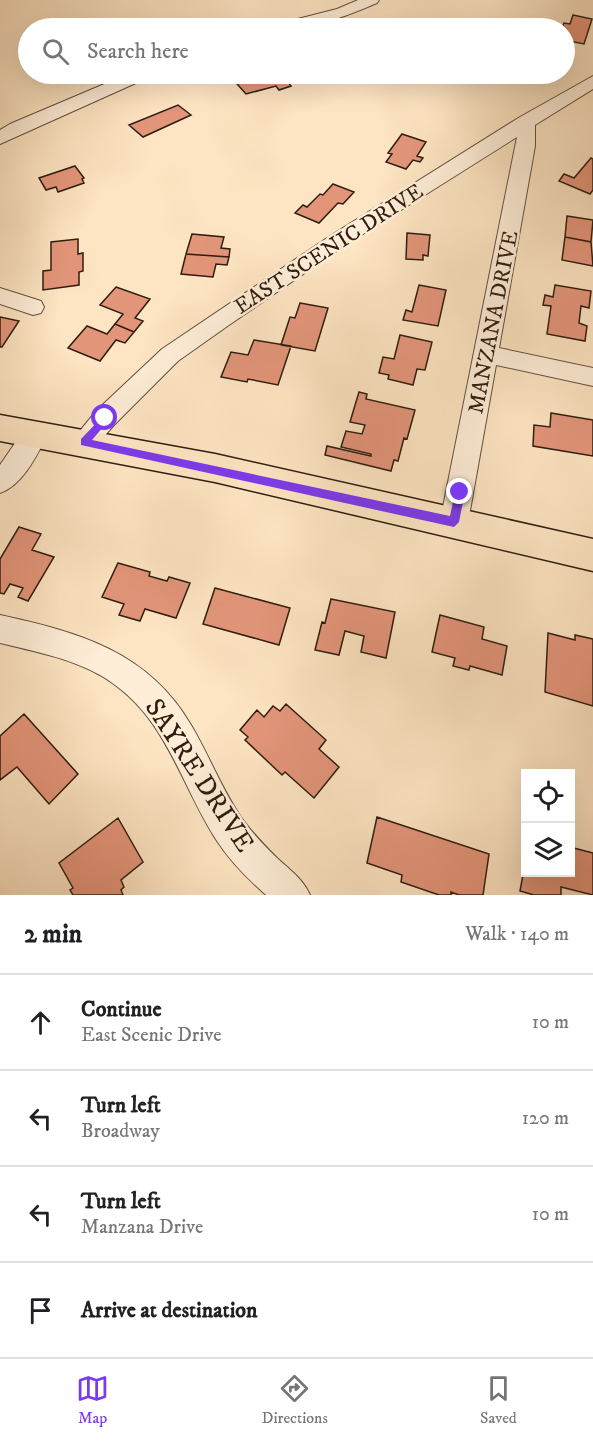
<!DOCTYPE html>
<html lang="en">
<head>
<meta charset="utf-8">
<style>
	:root { --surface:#fff; --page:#f6f6f6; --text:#202124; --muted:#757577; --line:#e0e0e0; --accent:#7c3aed }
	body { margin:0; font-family:"IM FELL DW Pica",serif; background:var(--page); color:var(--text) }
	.controls { position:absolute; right:18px; bottom:18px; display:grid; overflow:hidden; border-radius:0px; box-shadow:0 6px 24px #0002 }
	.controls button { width:54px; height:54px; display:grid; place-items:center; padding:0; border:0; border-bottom:2px solid var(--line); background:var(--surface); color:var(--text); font:30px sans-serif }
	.stop { position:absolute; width:18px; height:18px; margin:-14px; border:4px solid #7c3aed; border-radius:50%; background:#fff }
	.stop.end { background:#7c3aed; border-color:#fff; box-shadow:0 2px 6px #0008 }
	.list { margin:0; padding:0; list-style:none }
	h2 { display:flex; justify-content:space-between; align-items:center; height:78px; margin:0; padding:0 24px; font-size:26px }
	h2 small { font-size:20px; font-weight:400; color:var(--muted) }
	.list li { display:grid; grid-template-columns:39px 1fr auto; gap:18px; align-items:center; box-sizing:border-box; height:96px; padding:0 24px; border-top:2px solid var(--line) }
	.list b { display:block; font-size:22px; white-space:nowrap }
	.list p { margin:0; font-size:20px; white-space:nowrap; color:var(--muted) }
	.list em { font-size:20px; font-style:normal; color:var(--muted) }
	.icon { flex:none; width:33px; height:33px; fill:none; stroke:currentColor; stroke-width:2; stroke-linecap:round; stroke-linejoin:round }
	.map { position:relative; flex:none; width:593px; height:895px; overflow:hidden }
	.search { position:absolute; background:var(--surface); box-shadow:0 6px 24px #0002; left:18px; right:18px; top:18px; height:66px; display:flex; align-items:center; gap:15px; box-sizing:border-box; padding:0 21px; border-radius:33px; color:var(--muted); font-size:22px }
	.sheet { height:462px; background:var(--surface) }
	nav { display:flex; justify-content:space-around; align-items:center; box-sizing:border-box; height:84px; border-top:2px solid var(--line); background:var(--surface); font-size:16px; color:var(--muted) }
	nav a { display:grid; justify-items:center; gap:3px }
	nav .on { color:var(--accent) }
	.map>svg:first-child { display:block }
</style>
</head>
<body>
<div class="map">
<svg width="593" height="895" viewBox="0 0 593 895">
	<rect width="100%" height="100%" fill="#fde4c2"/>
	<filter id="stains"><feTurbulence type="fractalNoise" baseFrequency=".00333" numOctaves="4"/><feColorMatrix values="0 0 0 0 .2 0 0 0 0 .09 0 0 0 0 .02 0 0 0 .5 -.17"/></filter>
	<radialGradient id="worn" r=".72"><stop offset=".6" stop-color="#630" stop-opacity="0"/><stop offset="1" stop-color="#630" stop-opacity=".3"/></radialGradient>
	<!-- building -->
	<path fill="#e3957a" stroke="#2f1d10" stroke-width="1.5" d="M573,15L592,19L584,44L564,40V28H562L564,23L570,24Z
		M277,74H292L297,80L288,82L291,86L279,90L276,86L246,94L237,84Z
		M529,74H551L554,75L544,82Z
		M178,105L191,115L143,137L129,125Z
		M402,134L426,142L417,156L423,158L420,162L413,160L406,169L386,162L392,154L388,153Z
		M591,158L593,159V190L590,194L559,181L564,174L574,178Z
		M75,166L84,178L82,179L84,183L58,192L56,187L46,190L39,178Z
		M333,184L354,192L343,204L338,203L319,223L295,213L303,205L307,207L320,194L323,195Z
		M567,216L593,220L591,242L565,237Z
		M407,233L430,235L428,256L423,255V260L406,259Z
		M192,234L224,237L221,248L230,249L229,257L186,254Z
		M565,237L591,242L593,266L562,260Z
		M78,239V254L83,253V271L79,272V285L43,290V271L51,270V242Z
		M186,254L229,257L227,265L216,264L213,277L181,274Z
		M419,285L446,290L438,326L403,320L406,310L412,312Z
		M555,285L591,291L589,308L581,306L579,323L587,326L585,341L547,334L551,306L543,305L545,295L553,297Z
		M116,287L150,299L135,318L143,321L134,332L115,324L123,314L100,305Z
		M300,303L328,308L315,351L281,345L290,317L295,318Z
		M0,317L19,321L2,347H0Z
		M115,324L134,332L125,343L116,340L100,361L68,348L87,326L107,334Z
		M400,335L432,342L425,370L417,369L413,385L388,379L389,375L379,373L383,357L394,359Z
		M254,340L291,346L278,385L248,379L247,382L221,377L231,352L248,355Z
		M359,392L367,394L366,399L415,410L407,439L404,438L398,461L394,460L391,471L325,455L327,446L371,456V454L341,447L346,431L362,434L365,425L350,422Z
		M551,413L593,420V456L533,446L534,425L550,427Z
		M19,527L41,534L32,550L54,557L28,601L18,597L23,588L10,584L4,594L0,593V559Z
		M118,563L150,572L149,576L167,581L169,577L190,583L176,618L145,609L140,621L119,615L124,604L102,597Z
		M215,588L290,608L279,645L203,624Z
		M331,599L395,612L386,658L361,652L364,636L345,631L339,655L315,650L322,622L325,623Z
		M440,615L484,627L482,639L507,646L502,675L470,666L469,670L453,666L455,658L432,652Z
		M548,633L575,640V635L593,639V706L545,692Z
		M286,704L326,740L319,749L339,767L314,798L285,772L282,775L245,740L248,737L240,730L257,710L264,717L273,706L280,711Z
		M24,714L78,774L49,804L17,767L0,780V736Z
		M377,817L489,854L483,895H459L451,892V895H439L401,882L402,875L367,863Z
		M118,818L143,862L121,880L124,887L121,890L123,895H73L70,890L73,888L59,863Z
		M570,847L593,853V895L561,887V895H534L520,891L526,858V872H570Z"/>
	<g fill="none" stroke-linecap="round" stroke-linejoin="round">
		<!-- minor casing -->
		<g stroke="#624f3c" stroke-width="2">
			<path id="minor" d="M358,0H379L377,3C344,17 307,32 272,28L274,25L337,9Z
				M128,74H150L147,78L0,144V130L10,124Z
				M593,76V89L535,125V146L499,348L593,368V386L496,365L468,522L464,530L454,534L444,530L440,522L517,137L344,246L229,325L178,361L114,425L93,449L84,452L75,449L71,442L96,411L162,349L330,236L520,117Z
				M0,288L41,301L44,307L41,313L33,315L0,304Z
				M35,424L44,427L48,434C37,455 23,485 0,493V465L26,427Z
				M0,615C78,632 148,651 191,725C209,755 221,788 241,817C251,832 264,845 277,858C290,870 303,879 310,895H266C248,879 230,861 217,841C178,781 167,714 100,675C69,658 34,651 0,643Z"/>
		</g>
		<!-- primary casing -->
		<g stroke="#2f1d10" stroke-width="3">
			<path id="primary" d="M0,415L215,454L593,539V571L215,482L0,441Z"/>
		</g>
		<!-- minor -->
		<use href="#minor" fill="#feedd7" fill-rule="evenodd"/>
		<!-- primary -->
		<use href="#primary" fill="#fde4c2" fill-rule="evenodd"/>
	</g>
	<!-- route -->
	<path fill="#7c3aed" d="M105,414L109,415V420L92,440L450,516L455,492L460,487L465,492L459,522L454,527L81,445V439Z"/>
	<g text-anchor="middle" stroke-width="5" stroke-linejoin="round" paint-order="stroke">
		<!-- street labels -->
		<g font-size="22" fill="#2f1d10" stroke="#feedd7">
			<text transform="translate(328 248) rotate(-33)" y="8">EAST SCENIC DRIVE</text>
			<text transform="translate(492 322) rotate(-79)" y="8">MANZANA DRIVE</text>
		</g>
		<!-- near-street labels -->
		<g font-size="27" fill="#2f1d10" stroke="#feedd7">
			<text transform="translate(200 775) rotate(57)" y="9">SAYRE DRIVE</text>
		</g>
	</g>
	<rect width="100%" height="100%" filter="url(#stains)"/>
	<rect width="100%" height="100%" fill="url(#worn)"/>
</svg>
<div class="controls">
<button><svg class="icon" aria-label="locate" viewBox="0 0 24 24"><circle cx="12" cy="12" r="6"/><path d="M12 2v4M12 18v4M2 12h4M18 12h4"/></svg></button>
<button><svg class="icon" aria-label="layers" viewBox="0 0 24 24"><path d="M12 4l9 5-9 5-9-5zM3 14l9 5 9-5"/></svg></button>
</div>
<div class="stop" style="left:105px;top:418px"></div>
<div class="stop end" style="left:460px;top:492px"></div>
<div class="search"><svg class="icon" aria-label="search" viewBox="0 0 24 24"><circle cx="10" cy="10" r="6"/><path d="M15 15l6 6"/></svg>Search here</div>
</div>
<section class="sheet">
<h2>2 min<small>Walk · 140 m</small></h2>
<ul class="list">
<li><svg class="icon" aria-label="ahead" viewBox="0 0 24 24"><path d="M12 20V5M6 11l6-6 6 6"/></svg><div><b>Continue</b><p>East Scenic Drive</p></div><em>10 m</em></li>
<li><svg class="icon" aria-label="left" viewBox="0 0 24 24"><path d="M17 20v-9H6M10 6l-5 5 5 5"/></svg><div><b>Turn left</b><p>Broadway</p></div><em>120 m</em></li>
<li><svg class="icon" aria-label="left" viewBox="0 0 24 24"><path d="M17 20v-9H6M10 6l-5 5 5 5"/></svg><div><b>Turn left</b><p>Manzana Drive</p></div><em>10 m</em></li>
<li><svg class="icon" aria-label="arrive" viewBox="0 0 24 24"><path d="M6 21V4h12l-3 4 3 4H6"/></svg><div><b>Arrive at destination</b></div></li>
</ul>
</section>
<nav>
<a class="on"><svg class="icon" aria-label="map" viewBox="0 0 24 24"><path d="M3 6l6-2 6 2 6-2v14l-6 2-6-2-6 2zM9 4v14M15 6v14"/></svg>Map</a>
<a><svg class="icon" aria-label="directions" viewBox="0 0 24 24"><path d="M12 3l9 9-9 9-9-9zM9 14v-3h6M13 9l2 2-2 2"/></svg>Directions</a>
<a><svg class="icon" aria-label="saved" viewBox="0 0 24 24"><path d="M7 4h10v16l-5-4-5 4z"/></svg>Saved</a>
</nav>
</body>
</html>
